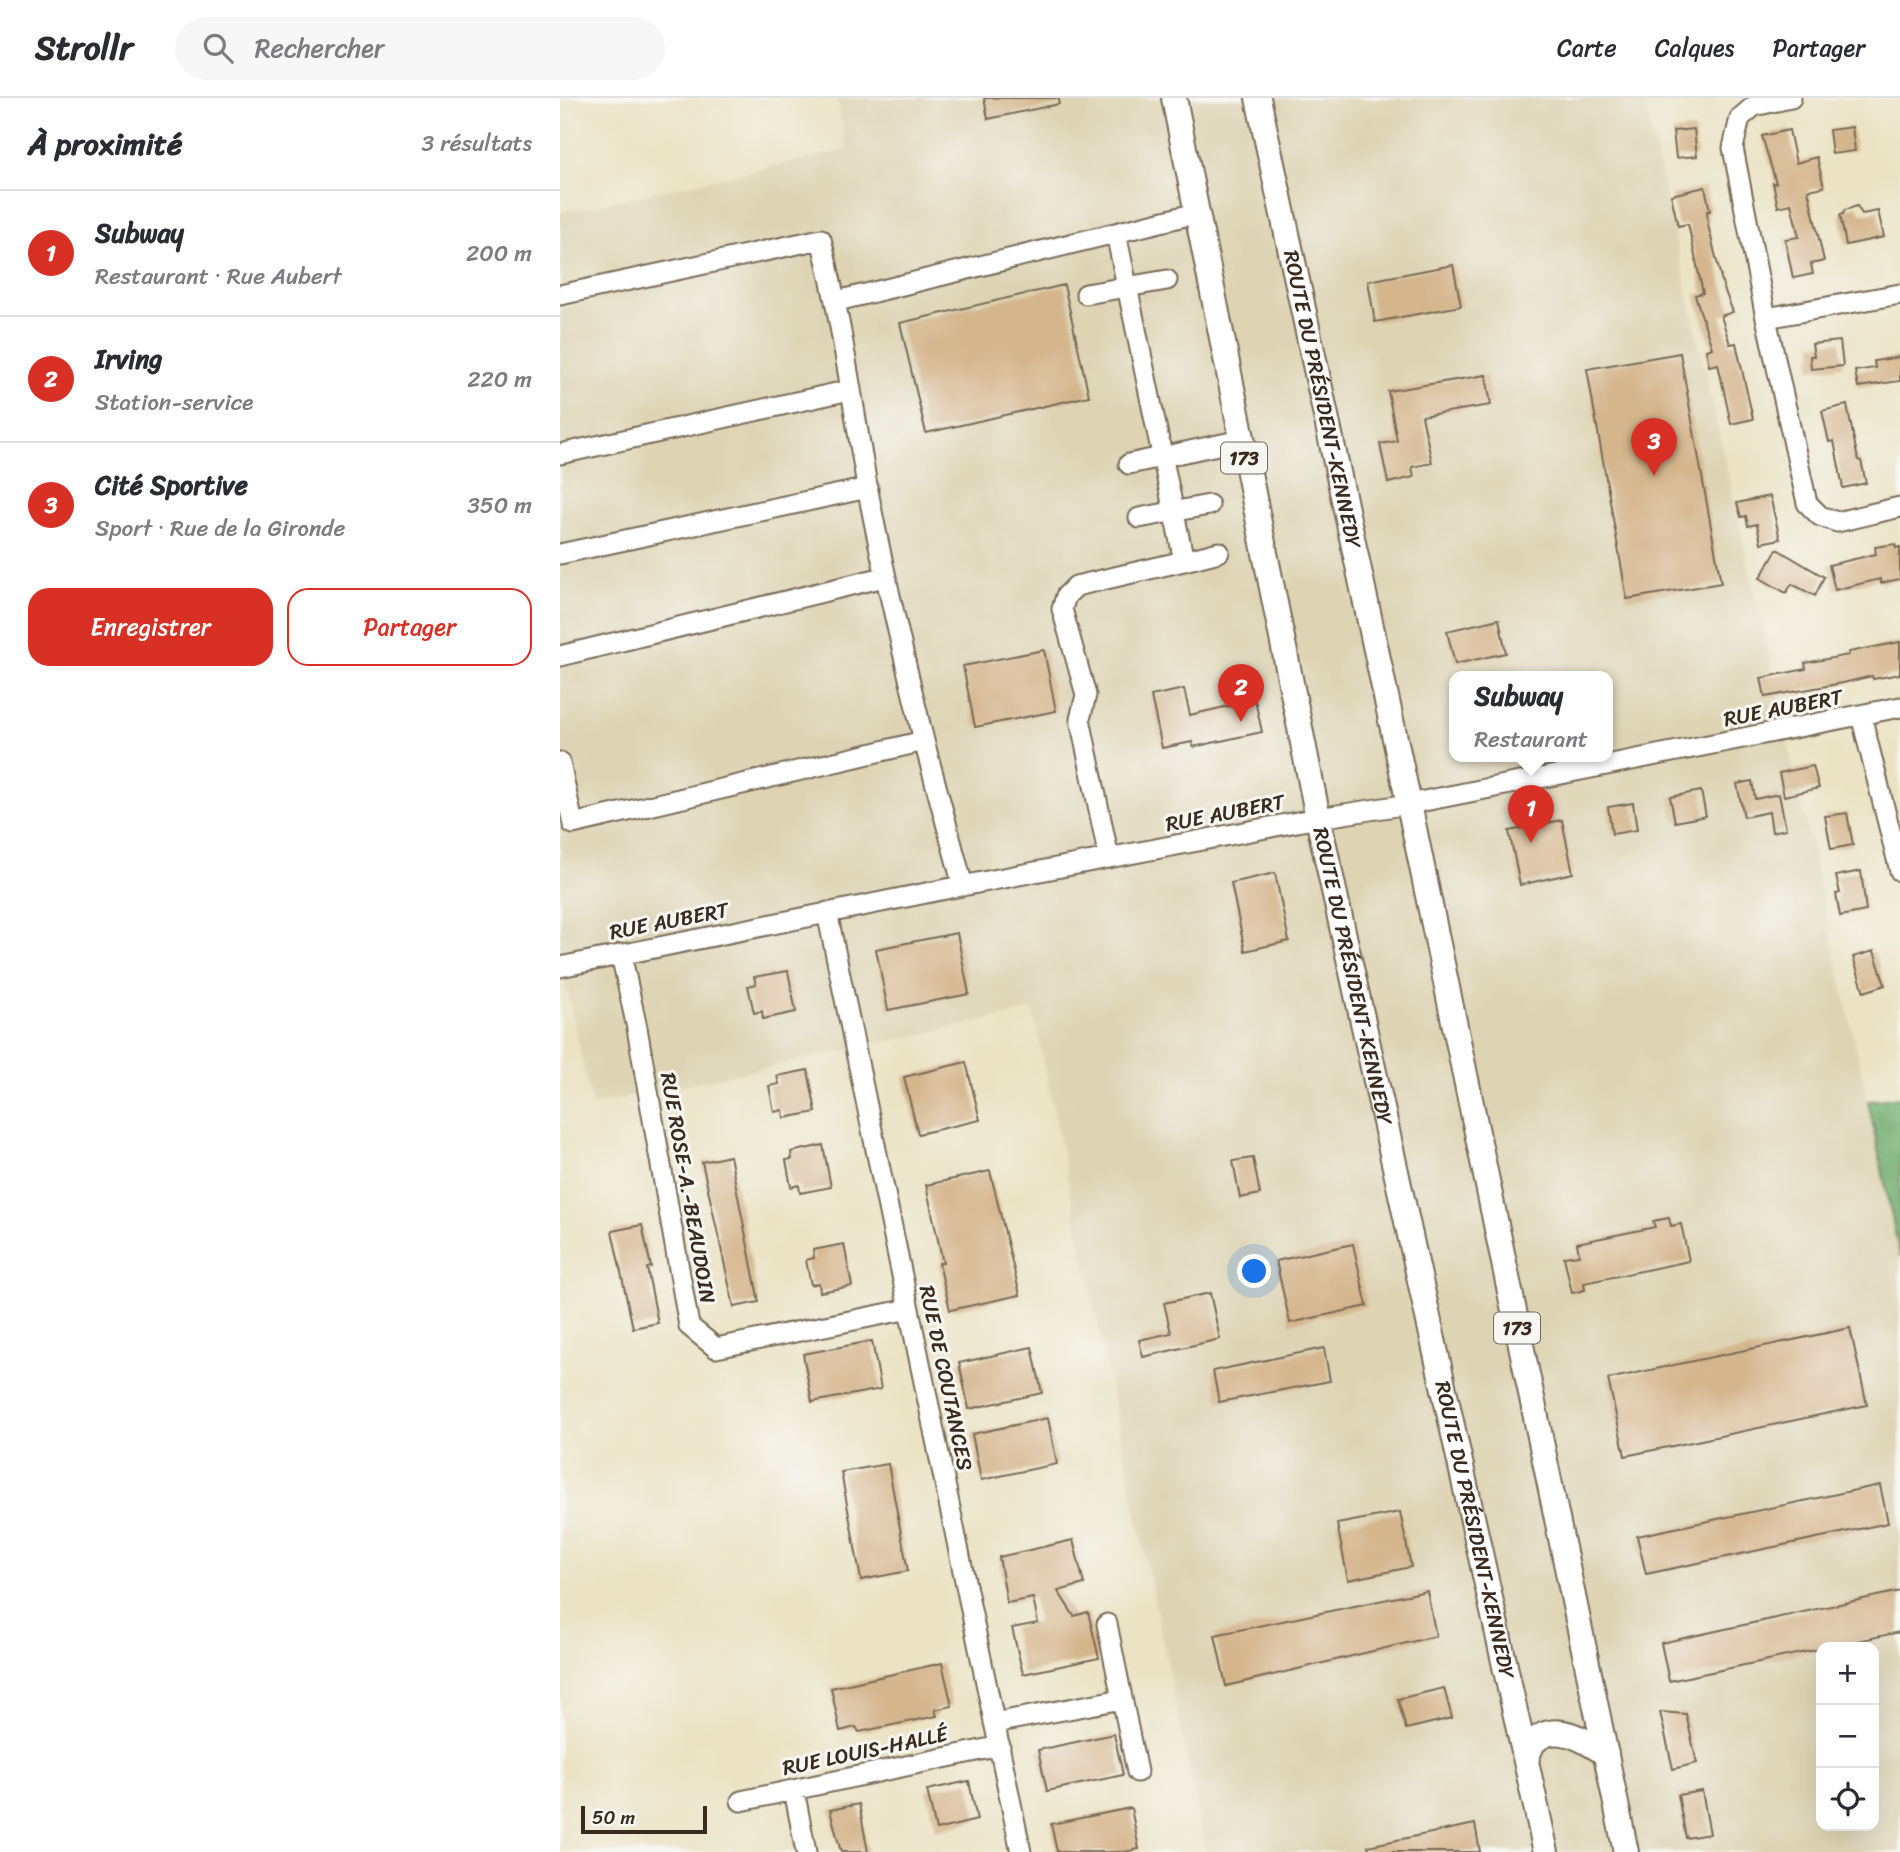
<!DOCTYPE html>
<html lang="fr">
<head>
<meta charset="utf-8">
<style>
	:root { --surface:#fff; --page:#f7f7f7; --text:#2b2b33; --muted:#7c7c81; --line:#e1e1e2; --accent:#d93025 }
	body { margin:0; font-family:Sriracha,sans-serif; background:var(--page); color:var(--text) }
	.controls { position:absolute; right:21px; bottom:21px; display:grid; overflow:hidden; border-radius:14px; box-shadow:0 7px 28px #0002 }
	.controls button { width:63px; height:63px; display:grid; place-items:center; padding:0; border:0; border-bottom:2px solid var(--line); background:var(--surface); color:var(--text); font:35px sans-serif }
	.scale { position:absolute; left:21px; bottom:18px; width:126px; box-sizing:border-box; padding-left:7px; border:4px solid #3b2a1e; border-top:0; font-size:19px; line-height:24px; white-space:nowrap; color:#3b2a1e; -webkit-text-stroke:5px #f6f6f2; paint-order:stroke }
	.you { position:absolute; left:695px; top:1174px; width:24px; height:24px; margin:-18px; border:5px solid #fff; border-radius:50%; background:#1a73e8; box-shadow:0 0 0 10px #1a73e833 }
	.badge { display:grid; place-items:center; width:46px; height:46px; border-radius:50%; background:var(--accent); color:#fff; font-size:23px; font-weight:700 }
	.pin { position:absolute; translate:-50% -58px; filter:drop-shadow(0 2px 4px #0008) }
	.pin::after { content:''; position:absolute; top:37px; width:24px; height:21px; background:inherit; clip-path:polygon(0 0,100% 0,50% 100%) }
	.popup { position:absolute; left:889px; top:573px; width:164px; height:91px; box-sizing:border-box; display:grid; place-content:center; border-radius:14px; background:var(--surface); filter:drop-shadow(0 2px 5px #0005); font-size:23px; white-space:nowrap; color:var(--muted) }
	.popup b { font-size:26px; color:var(--text) }
	.popup::after { content:''; position:absolute; left:50%; top:100%; margin-left:-14px; border:14px solid transparent; border-top-color:var(--surface) }
	.list { margin:0; padding:0; list-style:none }
	h2 { display:flex; justify-content:space-between; align-items:center; height:91px; margin:0; padding:0 28px; font-size:30px }
	h2 small { font-size:23px; font-weight:400; color:var(--muted) }
	.list li { display:grid; grid-template-columns:46px 1fr auto; gap:21px; align-items:center; box-sizing:border-box; height:126px; padding:0 28px; border-top:2px solid var(--line) }
	.list b { display:block; font-size:26px; white-space:nowrap }
	.list p { margin:0; font-size:23px; white-space:nowrap; color:var(--muted) }
	.list em { font-size:23px; font-style:normal; color:var(--muted) }
	.actions { display:flex; gap:14px; padding:21px 28px }
	.actions a { flex:1; padding:16px 0; border:2px solid var(--accent); border-radius:21px; text-align:center; font-size:24px; color:var(--accent) }
	.actions .main { background:var(--accent); color:#fff }
	.icon { flex:none; width:38px; height:38px; fill:none; stroke:currentColor; stroke-width:2; stroke-linecap:round; stroke-linejoin:round }
	.map { position:relative; flex:none; width:1340px; height:1754px; overflow:hidden }
	header { display:flex; align-items:center; gap:42px; box-sizing:border-box; height:98px; padding:0 35px; background:var(--surface); border-bottom:2px solid var(--line) }
	header strong { font-size:33px }
	nav { display:flex; gap:38px; margin-inline-start:auto; font-size:24px }
	.search { width:490px; height:63px; background:var(--page); display:flex; align-items:center; gap:18px; box-sizing:border-box; padding:0 24px; border-radius:38px; color:var(--muted); font-size:26px }
	main { display:flex }
	aside { flex:1; background:var(--surface) }
	.map>svg:first-child { display:block }
</style>
</head>
<body>
<header>
<strong>Strollr</strong>
<div class="search"><svg class="icon" aria-label="search" viewBox="0 0 24 24"><circle cx="10" cy="10" r="6"/><path d="M15 15l6 6"/></svg>Rechercher</div>
<nav><a>Carte</a><a>Calques</a><a>Partager</a></nav>
</header>
<main>
<aside>
<h2>À proximité<small>3 résultats</small></h2>
<ul class="list">
<li><span class="badge">1</span><div><b>Subway</b><p>Restaurant · Rue Aubert</p></div><em>200 m</em></li>
<li><span class="badge">2</span><div><b>Irving</b><p>Station-service</p></div><em>220 m</em></li>
<li><span class="badge">3</span><div><b>Cité Sportive</b><p>Sport · Rue de la Gironde</p></div><em>350 m</em></li>
</ul>
<div class="actions"><a class="main">Enregistrer</a><a>Partager</a></div>
</aside>
<div class="map">
<svg width="1340" height="1754" viewBox="0 0 1340 1754">
	<rect width="100%" height="100%" fill="#f6f6f2"/>
	<filter id="ink" filterUnits="userSpaceOnUse"><feTurbulence type="fractalNoise" baseFrequency=".0143" numOctaves="2"/><feDisplacementMap in="SourceGraphic" scale="14" xChannelSelector="R" yChannelSelector="G"/><feConvolveMatrix kernelMatrix="1 2 1 2 8 2 1 2 1" color-interpolation-filters="sRGB"/></filter>
	<filter id="wash" filterUnits="userSpaceOnUse"><feTurbulence type="fractalNoise" baseFrequency=".00686" numOctaves="4" result="noise"/><feDisplacementMap in="SourceGraphic" scale="28" xChannelSelector="R" yChannelSelector="G"/><feGaussianBlur stdDeviation="1.57" result="paint"/><feColorMatrix in="noise" values="0 0 0 0 0 0 0 0 0 0 0 0 0 0 0 0 0 1.4 0 .05"/><feComposite in="paint" operator="in"/></filter>
	<g filter="url(#wash)">
		<rect width="100%" height="100%" fill="#ebe3c4"/>
		<!-- built -->
		<path fill="#ded4b4" fill-rule="evenodd" d="M277,0H1084L1308,1003L1340,1166V1754H646L473,912L32,1007L0,861V115L287,52ZM894,579H1048V659H894ZM1261,1549H1314V1728H1261Z"/>
		<!-- forest -->
		<path fill="#6eab6c" stroke="#546a45" stroke-width="2" d="M1340,999V1159L1308,1003Z"/>
		<g id="blocks">
			<!-- building -->
			<path fill="#d5b58c" d="M424,0H499V6L428,21Z
				M1292,29L1295,53L1272,56L1269,32Z
				M1134,31L1137,58L1116,60L1113,33Z
				M1229,32L1236,65L1257,59L1264,89L1248,92L1264,163L1251,166L1253,176L1233,180L1225,141L1239,139L1231,106L1218,109L1213,85H1216L1202,38Z
				M1145,89L1150,113H1147L1148,127L1163,188L1173,214L1161,218L1170,246L1176,245L1193,321L1171,326L1158,266L1149,268L1146,252L1152,250L1135,197L1143,195L1128,126L1118,128L1111,97Z
				M1297,108L1302,116L1318,113L1324,139L1286,147L1280,117L1283,116L1285,112Z
				M893,167L901,208L815,224L808,183Z
				M504,187L529,298L366,335L340,225Z
				M1280,243L1283,268L1251,271L1250,258H1254L1252,246Z
				M1120,255L1161,485L1067,501L1027,271Z
				M1340,259V283L1298,289L1295,273L1315,270L1314,263Z
				M926,277L931,307L862,318L872,365L852,369L854,379L828,385L820,346L837,343L828,293Z
				M1287,307L1298,362L1301,363L1306,385L1283,390L1274,343L1269,344L1262,313Z
				M1210,398L1220,441L1201,445L1197,426L1188,428L1186,418L1181,419L1177,405Z
				M1335,446L1336,450L1340,449V481L1321,485L1320,481L1275,492L1269,467L1316,456L1315,449Z
				M1217,451L1264,479L1255,498L1232,486L1226,495L1200,480Z
				M939,521L946,555L895,566L887,533Z
				M1340,544V576L1313,581L1312,578L1283,585L1205,599L1201,580L1246,571L1245,565L1289,557V554Z
				M484,552L496,613L415,629L403,568Z
				M624,591L630,617L695,602L702,634L633,649L632,644L602,650L591,598Z
				M1253,668L1259,690L1224,698L1219,675Z
				M1192,683L1195,701L1219,696L1226,731L1212,734L1209,714L1184,719L1177,686Z
				M1141,693L1146,718L1115,724L1110,699Z
				M1073,705L1077,732L1052,736L1048,709Z
				M1287,715L1293,747L1271,751L1265,718Z
				M1002,722L1013,775L960,787L949,733Z
				M1301,773L1306,813L1280,818L1276,796L1280,795L1276,778Z
				M715,775L729,843L685,853L671,785Z
				M397,835L409,896L328,912L316,851Z
				M1314,853L1325,887L1304,894L1293,859Z
				M228,873L236,914L203,921L202,913L194,915L188,888L196,886L194,879Z
				M406,964L420,1022L358,1036L344,979Z
				M248,972L256,1014L224,1020L223,1012L214,1014L209,988L219,986L217,978Z
				M263,1047L271,1089L240,1095L239,1087L231,1089L226,1062L232,1061L231,1054Z
				M170,1058L199,1204L174,1209L142,1064Z
				M693,1060L700,1096L680,1100L673,1063Z
				M430,1073L460,1197L390,1212L379,1165H383L366,1087Z
				M1109,1120L1111,1128L1121,1126L1129,1163L1024,1185L1025,1192L1012,1195L1004,1159L1019,1157L1017,1145L1095,1129L1093,1123Z
				M82,1127L91,1169L87,1170L98,1225L73,1230L52,1133Z
				M284,1146L292,1188L260,1194L259,1185L251,1187L246,1162L254,1160L253,1152Z
				M793,1146L807,1208L730,1225L716,1163Z
				M650,1195L660,1241L583,1259L579,1242L611,1235L604,1205Z
				M1290,1230L1307,1307L1065,1358L1048,1281Z
				M312,1243L321,1291L252,1304L243,1256Z
				M472,1249L482,1295L409,1311L399,1265Z
				M764,1250L770,1283L659,1304L653,1273Z
				M488,1320L497,1366L421,1382L412,1336Z
				M328,1366L348,1473L301,1482L281,1374Z
				M1320,1387L1328,1425L1086,1476L1077,1438Z
				M840,1414L851,1469L788,1482L777,1426Z
				M513,1442L524,1486L498,1493L514,1518L528,1514L539,1560L463,1576L452,1530L478,1525L473,1500L447,1505L439,1459Z
				M867,1493L876,1538L666,1588L655,1537Z
				M1340,1493V1534L1109,1583L1101,1545Z
				M382,1565L392,1608L375,1612L377,1618L299,1634L296,1629L280,1633L271,1590Z
				M884,1590L892,1620L846,1631L838,1601Z
				M1100,1614L1126,1616L1137,1665L1113,1671Z
				M554,1636L563,1677L487,1693L478,1652Z
				M409,1683L417,1722L376,1732L367,1692Z
				M1142,1693L1150,1736L1126,1740L1118,1697Z
				M299,1706L308,1754H281L270,1712Z
				M571,1710L579,1751L564,1754H497L491,1726Z
				M915,1726L920,1754H809L808,1748Z"/>
		</g>
	</g>
	<g filter="url(#ink)">
		<use href="#blocks" fill-opacity="0" stroke="#796b58" stroke-width="2"/>
		<g fill="none" stroke-linecap="round" stroke-linejoin="round">
			<!-- minor casing -->
			<g stroke="#796b58" stroke-width="23">
				<path id="minor" d="M1231,0L1194,8L1180,20L1173,50L1206,220L1247,405L1260,418L1277,424L1340,409
					M526,196L607,182
					M0,197L261,141C282,224 293,309 308,393C324,477 344,560 364,643L13,726L0,664
					M277,203L637,115
					M1206,220L1340,196
					M0,356L290,292
					M569,366L681,342
					M579,420L649,407
					M0,456L308,390
					M624,463L659,454
					M0,558L324,479
					M1301,617L1340,773
					M364,643L403,788
					M549,760L520,621L526,597L502,511L506,498L516,488L624,463L556,135
					M267,814L461,1754
					M61,856L77,930L129,1228L156,1250L349,1211
					M0,869L386,791L758,720L849,706L1340,609
					M547,1526L577,1674
					M434,1625L562,1601
					M234,1692L246,1754
					M181,1703L440,1648"/>
			</g>
			<!-- major casing -->
			<g stroke="#796b58" stroke-width="28">
				<g id="major">
					<path id="s1" d="M614,0L758,720L986,1754"/>
					<path id="s2" d="M698,0L849,706L1066,1754"/>
					<path d="M967,1659C969,1655 971,1647 974,1644C995,1622 1027,1643 1046,1656"/>
				</g>
			</g>
			<!-- minor -->
			<use href="#minor" stroke="#fff" stroke-width="19"/>
			<!-- major -->
			<use href="#major" stroke="#fff" stroke-width="24"/>
		</g>
	</g>
	<g text-anchor="middle" stroke-width="6" stroke-linejoin="round" paint-order="stroke">
		<!-- shield labels -->
		<g fill="#f6f6f2" stroke="#73675e" stroke-width="2">
			<rect x="661" y="344.5" width="46" height="31" rx="5"/>
			<rect x="934" y="1214.5" width="46" height="31" rx="5"/>
		</g>
		<g font-size="19" font-weight="bold" fill="#3b2a1e">
			<text x="684" y="367">173</text>
			<text x="957" y="1237">173</text>
		</g>
		<!-- street labels -->
		<g font-size="21" fill="#3b2a1e" stroke="#f6f6f2">
			<text dy="7" stroke="none"><textPath href="#s2" startOffset="308">ROUTE DU PRÉSIDENT-KENNEDY</textPath></text>
			<text transform="translate(1223 610) rotate(-11)" y="7">RUE AUBERT</text>
			<text transform="translate(665 715) rotate(-11)" y="7">RUE AUBERT</text>
			<text transform="translate(109 823) rotate(-11)" y="7">RUE AUBERT</text>
			<text dy="7" stroke="none"><textPath href="#s1" startOffset="896">ROUTE DU PRÉSIDENT-KENNEDY</textPath></text>
			<text transform="translate(128 1090) rotate(80)" y="7">RUE ROSE-A.-BEAUDOIN</text>
			<text transform="translate(386 1280) rotate(78)" y="7">RUE DE COUTANCES</text>
			<text dy="7" stroke="none"><textPath href="#s1" startOffset="1463">ROUTE DU PRÉSIDENT-KENNEDY</textPath></text>
			<text transform="translate(305 1653) rotate(-12)" y="7">RUE LOUIS-HALLÉ</text>
		</g>
	</g>
</svg>
<div class="controls">
<button>+</button>
<button>−</button>
<button><svg class="icon" aria-label="locate" viewBox="0 0 24 24"><circle cx="12" cy="12" r="6"/><path d="M12 2v4M12 18v4M2 12h4M18 12h4"/></svg></button>
</div>
<div class="scale">50 m</div>
<div class="you"></div>
<div class="pin badge" style="left:971px;top:745px">1</div>
<div class="popup"><b>Subway</b>Restaurant</div>
<div class="pin badge" style="left:681px;top:624px">2</div>
<div class="pin badge" style="left:1094px;top:378px">3</div>
</div>
</main>
</body>
</html>
